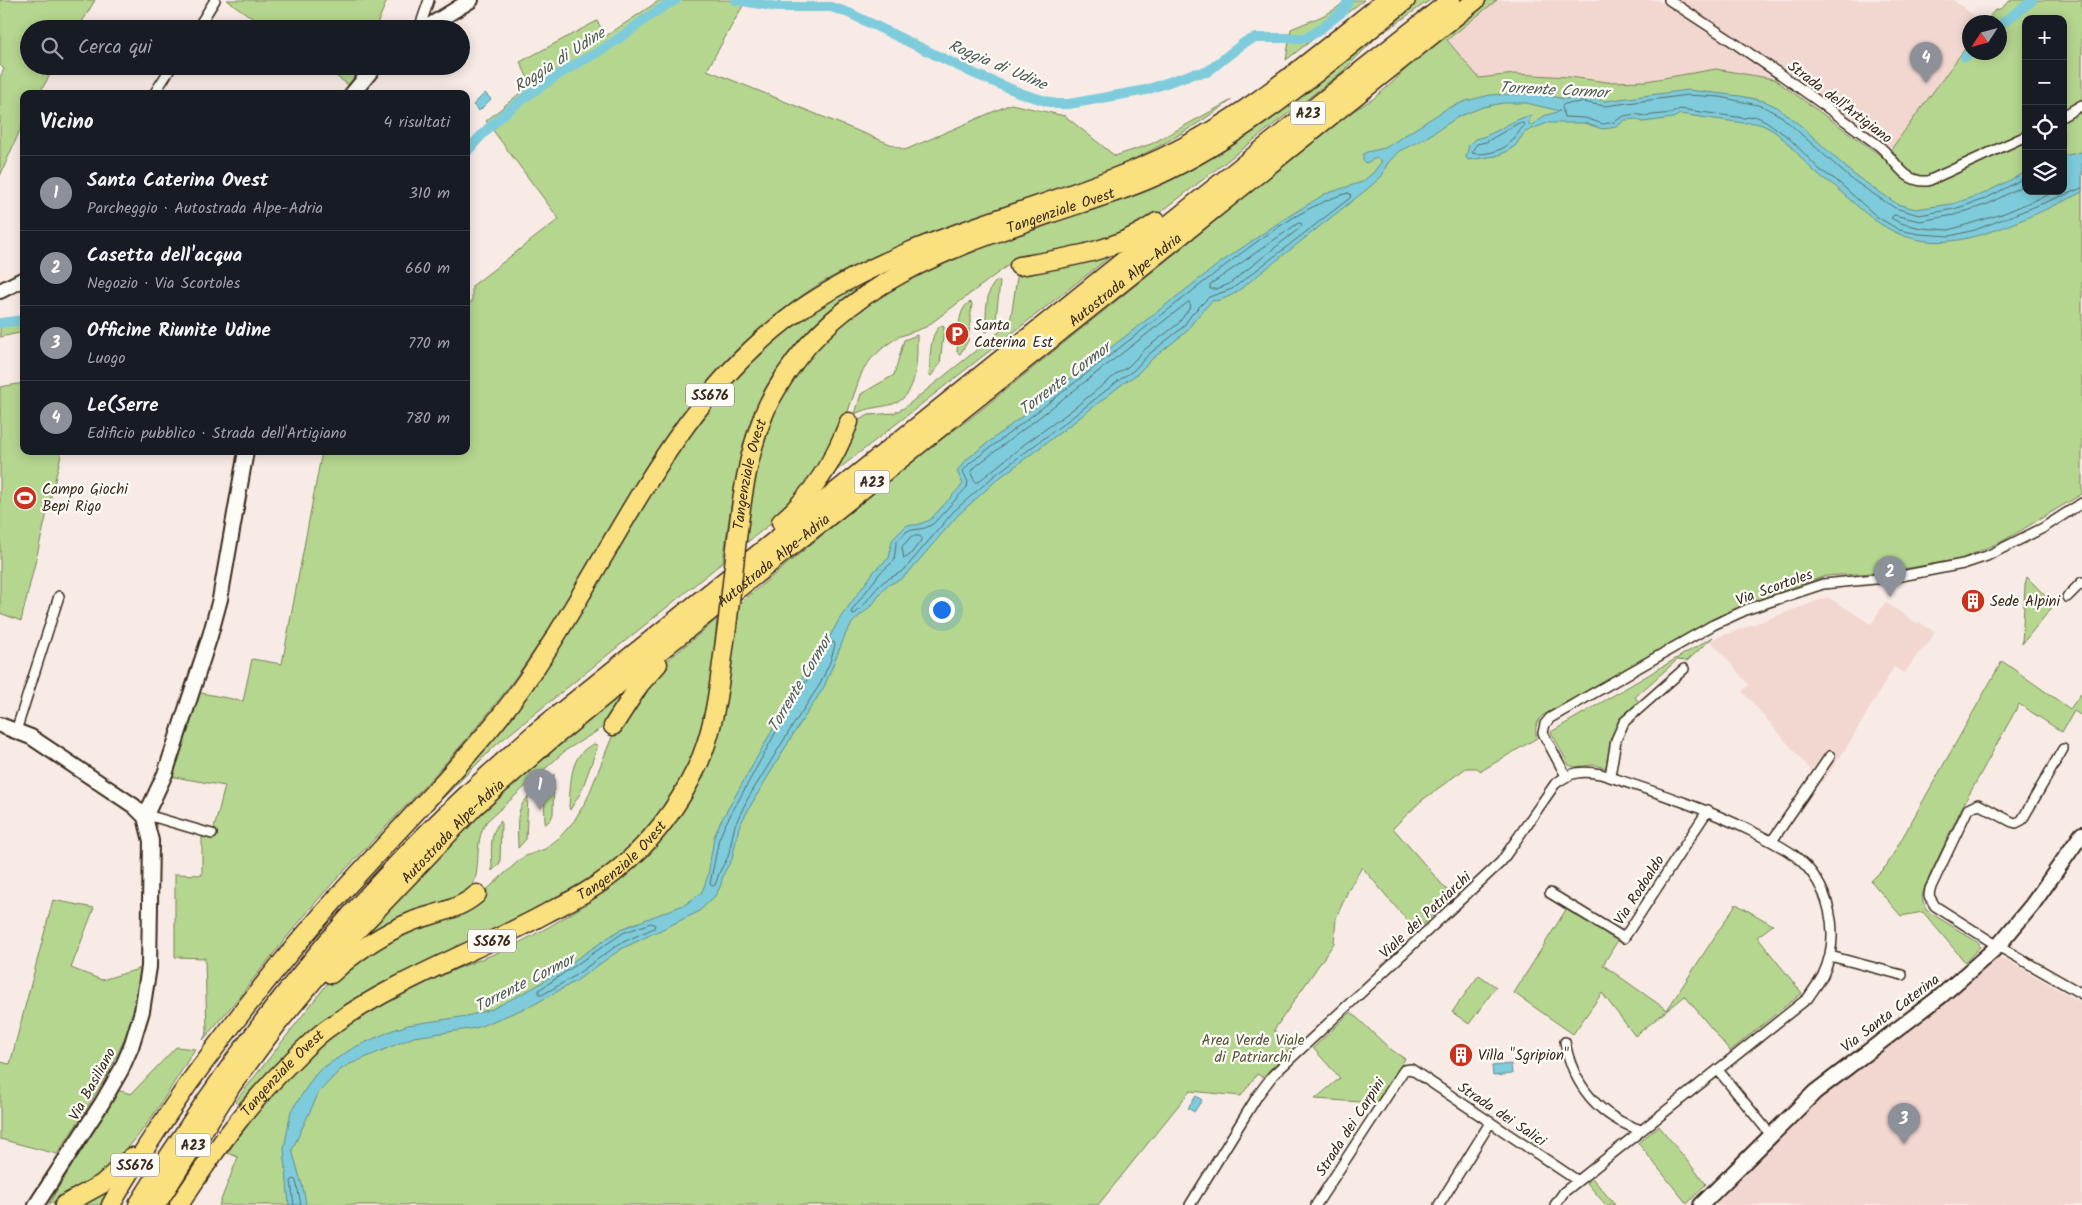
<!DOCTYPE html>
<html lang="it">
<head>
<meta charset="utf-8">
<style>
	:root { --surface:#171b24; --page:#20242c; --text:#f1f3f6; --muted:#9ea1a6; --line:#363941; --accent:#8c9099 }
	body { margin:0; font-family:Kalam,sans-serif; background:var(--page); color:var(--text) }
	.controls { position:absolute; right:15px; top:15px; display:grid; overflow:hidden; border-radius:10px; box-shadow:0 2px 12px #0003 }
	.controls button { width:45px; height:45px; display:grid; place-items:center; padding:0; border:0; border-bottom:1px solid var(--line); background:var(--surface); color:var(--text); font:25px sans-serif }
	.compass { position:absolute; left:1962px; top:15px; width:45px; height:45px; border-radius:50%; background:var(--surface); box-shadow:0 2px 12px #0003; rotate:234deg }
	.you { position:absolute; left:941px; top:609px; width:18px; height:18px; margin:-12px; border:4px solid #fff; border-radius:50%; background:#1a73e8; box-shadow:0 0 0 8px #1a73e833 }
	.badge { display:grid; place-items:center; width:32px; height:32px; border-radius:50%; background:var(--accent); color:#fff; font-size:16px; font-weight:700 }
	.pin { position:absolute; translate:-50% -41px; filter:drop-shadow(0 1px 2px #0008) }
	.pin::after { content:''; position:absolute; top:26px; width:18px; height:15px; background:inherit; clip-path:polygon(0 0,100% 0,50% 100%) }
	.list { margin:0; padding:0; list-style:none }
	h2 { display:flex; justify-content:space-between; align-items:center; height:65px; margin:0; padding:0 20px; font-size:21px }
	h2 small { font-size:16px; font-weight:400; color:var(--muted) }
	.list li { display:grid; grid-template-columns:32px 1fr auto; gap:15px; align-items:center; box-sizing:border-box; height:75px; padding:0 20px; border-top:1px solid var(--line) }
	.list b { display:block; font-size:19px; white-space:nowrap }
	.list p { margin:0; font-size:16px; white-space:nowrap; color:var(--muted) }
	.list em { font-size:16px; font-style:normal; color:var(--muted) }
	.icon { flex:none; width:28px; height:28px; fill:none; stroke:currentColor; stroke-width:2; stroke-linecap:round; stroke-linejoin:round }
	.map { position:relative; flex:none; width:2082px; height:1205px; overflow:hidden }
	.search { position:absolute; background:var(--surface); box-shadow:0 2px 12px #0003; left:20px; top:20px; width:450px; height:55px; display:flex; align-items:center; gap:12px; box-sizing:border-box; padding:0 18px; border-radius:28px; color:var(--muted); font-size:19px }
	.panel { position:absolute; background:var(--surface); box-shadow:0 2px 12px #0003; left:20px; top:90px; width:450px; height:365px; border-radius:10px }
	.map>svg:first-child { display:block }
</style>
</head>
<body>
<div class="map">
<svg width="2082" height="1205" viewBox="0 0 2082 1205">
	<rect width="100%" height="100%" fill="#f8ebe6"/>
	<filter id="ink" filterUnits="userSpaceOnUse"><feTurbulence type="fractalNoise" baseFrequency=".02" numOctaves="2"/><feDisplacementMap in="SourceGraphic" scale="10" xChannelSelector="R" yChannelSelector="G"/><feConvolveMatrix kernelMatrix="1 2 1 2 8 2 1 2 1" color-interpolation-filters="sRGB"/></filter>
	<g filter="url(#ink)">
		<!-- built -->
		<path fill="#f2d7d1" d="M1497,0H1658L1740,54L1774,79L1716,69L1646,81L1607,82L1570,77L1515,74L1479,78L1447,40Z
			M1679,0H1953L1983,22H1970L1969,43L1892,148L1751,48Z
			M1828,597L1871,624L1885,602L1917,623L1919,622L1935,632L1928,644L1918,654L1905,673L1894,667L1847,747L1822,783L1742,691L1749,685L1710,640Z
			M2000,958L2009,961L2082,1003V1205H1709L1821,1095L1956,994L1990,962Z"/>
		<!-- green -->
		<path fill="#b5d68f" stroke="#788056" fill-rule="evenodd" d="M0,0H95L78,29H29V66H55L39,94H24V121L0,176V77L4,69L0,65Z
			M227,0H387L375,29H268Z
			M660,0H746L707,70L905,150L1011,104L1065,116L1115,156L1151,144L1232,100C1193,128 1151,153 1107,171C1016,209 919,231 832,277C805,291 779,313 756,332C719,362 690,403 664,442C612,518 572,600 518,674C461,754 388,822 322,895C281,942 244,993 203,1040L207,1032L205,958L175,957V874L202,875V826L214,829L225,786L169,776L196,692L243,701L252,659L282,664L322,451H466V303L472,302V286L559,219L486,121L531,84L520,62L597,21L606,36Z
			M1344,0H1364L1286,60L1291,29C1304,23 1339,12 1344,0Z
			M1411,0H1430L1378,36L1343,71L1152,219L1118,238L1007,266L926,327L898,337L885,346L871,359L862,372L847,414L819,471L774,521L740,548L755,452L793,372L849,313L926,266L1100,204Z
			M1488,0H1497L1447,40L1479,78L1515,74L1570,77L1607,82L1646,81L1716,69L1774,79L1884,158L1891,166L1896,158L1892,148L1969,43L1970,52H2000V22H1985L1995,10L2000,9L2011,0H2082V494L2003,541L1961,559L1887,572L1826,576L1776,593L1719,616L1542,716C1536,723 1534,730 1537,738L1481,771L1477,768H1466L1421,801L1393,828L1453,897L1416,931L1362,867L1348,891L1336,918L1334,943L1274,1030L1290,1049L1263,1077L1257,1074L1241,1096L1190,1091L1098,1205H219L238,1157L227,1153L278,1085L319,1045L345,1025L414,986L509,948L547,928L590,902L624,877L654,847L678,815L735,607L917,457L972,417L1327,131L1348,114L1373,99L1392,83L1415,59ZM2026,19H2063V191H2026Z
			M322,66H359L350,86Z
			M944,244L871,283L756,411C737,460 730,510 723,562L496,745L372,869L486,739L659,474L732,379L787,328L860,281Z
			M1116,252L822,482L857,421L869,415L894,413L904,408L1003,329L1011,317L1018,271Z
			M998,280L1000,282L996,319L987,332L985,331C987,316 984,289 998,280Z
			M970,302L972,304L968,341L960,354L957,352C959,337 956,310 970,302Z
			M24,322V332L0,337V325Z
			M942,325L944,327L940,364L931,376L929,375C931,360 928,333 942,325Z
			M917,335C917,357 919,396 893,404C879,408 869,407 855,414L861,394L894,375L904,340Z
			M24,383V451H62L21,621L0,613V387Z
			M2027,577L2054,605L2022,644L2025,585Z
			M717,619C712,679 705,741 673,793C627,871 541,910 465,952C410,983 355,1013 299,1044L275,1065L238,1104L235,1102L331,979L378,943L473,902L523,857L545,849L559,838L574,821L587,799L616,727L661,666Z
			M1713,637L1687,661L1677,660L1635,697L1639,702L1624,715L1620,722L1607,768L1593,765L1574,767L1569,765L1551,732Z
			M2002,661L2070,709L2082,692V716L2074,711L2062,732L2019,704L1960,811L1924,888L1922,897L1926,910L1979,943L1980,947L1965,962L1923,912L1901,916L1871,881L1887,865Z
			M627,689L607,725L566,750L487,821C471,843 485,874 467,895L370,937L366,932L471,823L571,734Z
			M594,744L597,745V748L581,792L570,810L569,806C571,783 569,754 594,744Z
			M554,774L553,814L551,819L545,825C545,807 541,786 554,774Z
			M528,797L526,839L518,848C518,831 514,810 528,797Z
			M501,821L500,863L492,871C492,854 488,833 501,821Z
			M53,900L94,908L71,968L102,980L142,968C140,979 140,991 137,1002C124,1055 87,1109 57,1154L0,1139V1062L10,1064Z
			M1736,904L1773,925L1757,937L1802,993L1730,1051L1685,996L1635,1036L1602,993L1573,1034L1514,993L1567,908L1618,940L1603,965L1667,1010Z
			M1479,975L1496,987L1469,1024L1452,1012Z
			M1351,1012L1389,1048L1405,1059L1376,1103L1315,1099L1340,1078L1313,1048Z
			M176,1047L195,1049C165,1096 138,1148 92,1181C78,1190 63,1197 48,1205L117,1090L131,1094Z
			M1659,1126L1706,1184L1687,1204L1638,1143Z
			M1593,1179L1615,1205H1606L1587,1183Z
			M108,1191L100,1205H78Z"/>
		<!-- water -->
		<path fill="#7eccdb" stroke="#638b8f" d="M1688,90L1740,96L1764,101L1775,106L1800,125L1853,174L1897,204L1915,209L1952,204L1983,194L2026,172V191H2063V156L2082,152V192C2049,209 1986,238 1950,241C1898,246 1870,218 1835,186C1829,181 1821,178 1816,173C1796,155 1774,118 1744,123L1680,114L1673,118L1643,122L1636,119L1625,120L1616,127L1603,129L1584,123H1547L1525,132L1515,146L1506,152L1496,156L1468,160L1466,157L1469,145L1475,139C1496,135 1511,119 1532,115L1529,120V125H1532L1544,116L1560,111L1526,103H1503L1483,107L1458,117L1424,139L1399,151L1387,164L1382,176L1371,186L1234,294L1221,300L1212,301L1196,318L1186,332L1152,359L1136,375L1125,382L1074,422L998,479L958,515L908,573L901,579L886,586L872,605L853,622L846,633L824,687L794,733L752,803L739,827L732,859L724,873L720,887L715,896L698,912L621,949L576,981L533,1005L476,1028L414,1037L348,1065L340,1070L319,1092L292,1150L304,1192L306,1205H289L284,1149L291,1111L315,1075L321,1069L353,1048L393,1030L408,1025L467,1016L492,1009L535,987L621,929L686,904L701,893L704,887L708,875L714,837L720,823L800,681L830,636L840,618L876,569L889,558L892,540L907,525H917L930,520L963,484L957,471L967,459L1220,263L1281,221L1325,194L1362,182L1373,173L1382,161L1376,158L1366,163L1363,161V154L1367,152L1385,148L1446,109L1466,101L1490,95L1535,93L1565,99L1583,97L1605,101Z
			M485,93L491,99L479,111L473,105Z
			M1511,1064L1512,1074L1493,1076L1492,1066Z
			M1196,1096L1202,1100L1194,1112L1188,1108Z"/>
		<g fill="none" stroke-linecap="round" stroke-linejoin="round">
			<!-- shore -->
			<path stroke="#566b6a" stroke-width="1" d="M1519,123H1523L1524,126C1518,131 1517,137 1511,142C1503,151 1483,156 1472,153L1474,148L1477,144L1486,142Z
				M2026,177L1985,199L1954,209L1919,215L1895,208L1872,193L1850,178L1781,116L1762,106L1720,97L1688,95L1605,106L1583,102L1564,104L1562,106L1564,117L1585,118L1603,124L1614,122L1624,116L1636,114L1644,116L1672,113L1680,109L1744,118L1755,116L1766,121L1789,138L1820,170L1836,180L1876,216L1899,230L1919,234L1950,236L1975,230L2082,188
				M2026,184L1988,204L1954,215L1920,221L1894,215L1891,218L1900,223L1921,228L1949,230L2002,214L2057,191
				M1348,193L1351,195L1350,198L1232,289L1209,297L1192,314L1182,328L1148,355L1133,371L1122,378L1071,418L995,475L954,511L905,569C898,575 890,577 883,582C872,591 866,605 855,614L852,613V610L880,573L894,561L896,543L907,531L925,528L933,524L967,487L968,482L963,471L970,463C1043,408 1114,352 1186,296C1229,263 1296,206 1348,193Z
				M1299,223L1302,224L1301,227L1229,284L1217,289H1210V285Z
				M1189,302L1191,306L1178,324L1144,350L1129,366L1118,373L1068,413L1026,443L978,482H975L971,473L975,467Z
				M912,536H920L922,539L910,555L904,559L902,547Z
				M834,642L835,645L830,662L820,684L790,730L747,800L735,825L728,857L720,871L715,885L712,886L710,884L719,839L725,825L788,710L828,647Z
				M652,923L655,925L654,928L619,944L573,977L542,995L539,994V990L623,933Z
				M294,1205L291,1181L294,1179L296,1181L301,1205"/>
			<!-- canal -->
			<path stroke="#7eccdb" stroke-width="10" d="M736,0L778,7H831L849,13L975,74L1023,94L1056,104H1069L1146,90L1192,74L1207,72L1245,42L1256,38H1306L1315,33L1342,12L1349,0
				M2000,25L2033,0
				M1965,57L1970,52
				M466,153C495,116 536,88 576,64C587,58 599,52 609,45C632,31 652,11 676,0
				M0,323L24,320"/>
			<!-- street casing -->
			<g stroke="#3b2a1e" stroke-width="12">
				<path id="street" d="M1669,0C1741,46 1810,94 1878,145C1896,159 1902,183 1928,181L2026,136
					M197,29L215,0
					M419,29L429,0
					M154,94L172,66
					M2063,116L2082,105
					M2067,597L2082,582
					M16,731L59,596
					M2063,749L2022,820L2016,823L2012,822L1978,804L1968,809L1930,889L1929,896L1935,906L1998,946L2082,994
					M1566,776L1543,733L1545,724L1550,718L1713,625L1748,609L1823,584L1896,577L1963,564L1987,556L2043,528L2082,503
					M1610,776L1616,740L1624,722L1684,669
					M145,817H154L212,834
					M1772,841L1830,756
					M1550,893L1624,938L1708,810
					M1830,956L1902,975
					M1565,1042C1573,1085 1599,1117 1641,1130
					M1718,1070L1771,1135
					M1190,1205L1258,1095L1273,1075L1501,862L1555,784C1571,772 1581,770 1601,774C1652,791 1703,807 1751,831C1765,838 1780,845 1794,855C1830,883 1842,934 1823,975C1819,983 1813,990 1808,998L1564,1192L1555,1205
					M1316,1205L1404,1070L1411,1069L1578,1181
					M1439,1205L1490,1123"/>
			</g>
			<!-- secondary casing -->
			<g stroke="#3b2a1e" stroke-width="18">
				<path id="secondary" d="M424,29L471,0
					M352,94L375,66
					M0,291L24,279
					M0,725L31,737L134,806L145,817L151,841L149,967L142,1011L131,1047L121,1070L102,1103L36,1205
					M145,817L165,774L210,636L220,599L246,451
					M1701,1205L1815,1092L1941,996L1998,946L2032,905L2082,834"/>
			</g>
			<!-- highway casing -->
			<g stroke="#3b2a1e" stroke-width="21">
				<g id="highway">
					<path d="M1019,266C1066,258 1118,251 1157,222"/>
					<path d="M781,522C812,496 835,459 849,422"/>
					<path id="s1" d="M737,539C742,496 748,454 764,414C769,400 778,387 786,374C846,283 951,248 1049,214C1090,200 1131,189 1169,170C1256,127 1331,61 1406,0"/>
					<path d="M613,726L640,684L658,664"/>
					<path d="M331,974C355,952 383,933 413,921C435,913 459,910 477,894"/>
					<path d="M64,1205L102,1184L132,1157"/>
					<path d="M111,1205C134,1163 162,1123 189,1083C237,1017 287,953 342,892C392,836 446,782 494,724C602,592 655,413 798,311C904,237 1032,215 1148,164C1237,125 1310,61 1386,0"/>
					<path d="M138,1205C213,1083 299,967 398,863C441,817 488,775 535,733L1324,100L1451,0"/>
					<path id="s2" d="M156,1205L232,1085L278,1023L343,945L475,806L549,741L626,678L1476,0"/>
					<path id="s3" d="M179,1205C214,1151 247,1105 293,1060C305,1048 317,1035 331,1026C398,979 475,952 547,913C570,901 594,889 615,872C650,844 678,807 697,767C717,726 720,672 727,627"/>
				</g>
			</g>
			<!-- street -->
			<use href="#street" stroke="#fdfcf7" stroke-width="9"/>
			<!-- secondary -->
			<use href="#secondary" stroke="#fdfcf7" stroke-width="14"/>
			<!-- highway -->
			<use href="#highway" stroke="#fbe080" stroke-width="18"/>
			<!-- highway-bridge casing -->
			<g stroke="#3b2a1e" stroke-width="21" stroke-linecap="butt">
				<path id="highway-bridge" d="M727,627L737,539"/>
			</g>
			<!-- highway-bridge -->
			<use href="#highway-bridge" stroke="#fbe080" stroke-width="18"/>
		</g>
	</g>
	<!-- icons -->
	<defs>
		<g id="parking-disc" transform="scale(1.25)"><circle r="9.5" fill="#c8321e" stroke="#fdfcf7"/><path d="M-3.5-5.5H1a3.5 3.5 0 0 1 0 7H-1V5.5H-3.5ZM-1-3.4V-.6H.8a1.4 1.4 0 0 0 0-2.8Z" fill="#fff"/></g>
		<g id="stadium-disc" transform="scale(1.25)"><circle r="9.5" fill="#c8321e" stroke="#fdfcf7"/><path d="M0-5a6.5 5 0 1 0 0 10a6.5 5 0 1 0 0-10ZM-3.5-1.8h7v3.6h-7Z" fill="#fff"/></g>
		<g id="building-disc" transform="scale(1.25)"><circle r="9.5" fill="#c8321e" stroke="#fdfcf7"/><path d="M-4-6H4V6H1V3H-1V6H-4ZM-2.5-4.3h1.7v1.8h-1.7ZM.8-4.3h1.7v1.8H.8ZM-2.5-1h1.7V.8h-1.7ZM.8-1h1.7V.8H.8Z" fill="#fff"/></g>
	</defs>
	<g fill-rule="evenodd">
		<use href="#parking-disc" x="957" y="334"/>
		<use href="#stadium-disc" x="25" y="498"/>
		<use href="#building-disc" x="1973" y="601"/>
		<use href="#building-disc" x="1461" y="1055"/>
	</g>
	<g text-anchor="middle" stroke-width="4.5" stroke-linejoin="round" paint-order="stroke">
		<!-- shield labels -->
		<g fill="#fdfcf7" stroke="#75695f" stroke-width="1">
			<rect x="1290.5" y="101.5" width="35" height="23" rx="4"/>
			<rect x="686" y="383.5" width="48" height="23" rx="4"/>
			<rect x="854.5" y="470.5" width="35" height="23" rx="4"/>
			<rect x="468" y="929.5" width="48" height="23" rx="4"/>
			<rect x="175.5" y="1133.5" width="35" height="23" rx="4"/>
			<rect x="111" y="1153.5" width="48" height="23" rx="4"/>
		</g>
		<g font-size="14" font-weight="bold" fill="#3b2a1e">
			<text x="1308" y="118">A23</text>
			<text x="710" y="400">SS676</text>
			<text x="872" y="487">A23</text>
			<text x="492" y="946">SS676</text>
			<text x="193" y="1150">A23</text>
			<text x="135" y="1170">SS676</text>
		</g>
		<!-- street labels -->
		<g font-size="15" fill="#3b2a1e" stroke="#fdfcf7">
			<text transform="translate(1840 102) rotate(37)" y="5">Strada dell'Artigiano</text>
			<text dy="5" stroke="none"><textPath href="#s1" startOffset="500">Tangenziale Ovest</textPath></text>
			<text dy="5" stroke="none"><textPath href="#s2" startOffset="1349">Autostrada Alpe-Adria</textPath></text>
			<text dy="5" stroke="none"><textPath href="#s1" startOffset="66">Tangenziale Ovest</textPath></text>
			<text dy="5" stroke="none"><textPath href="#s2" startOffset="899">Autostrada Alpe-Adria</textPath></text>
			<text transform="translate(1774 587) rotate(-20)" y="5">Via Scortoles</text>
			<text dy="5" stroke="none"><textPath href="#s2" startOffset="479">Autostrada Alpe-Adria</textPath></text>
			<text dy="5" stroke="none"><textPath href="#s3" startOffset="572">Tangenziale Ovest</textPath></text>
			<text transform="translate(1639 890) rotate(-57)" y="5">Via Rodoaldo</text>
			<text transform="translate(1425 915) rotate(-43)" y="5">Viale dei Patriarchi</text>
			<text transform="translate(1890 1013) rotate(-37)" y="5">Via Santa Caterina</text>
			<text dy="5" stroke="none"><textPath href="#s3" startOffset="168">Tangenziale Ovest</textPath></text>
			<text transform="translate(92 1084) rotate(-61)" y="5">Via Basiliano</text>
			<text transform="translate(1502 1114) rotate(34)" y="5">Strada dei Salici</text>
			<text transform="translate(1350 1127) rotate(-57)" y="5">Strada dei Carpini</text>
		</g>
		<!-- poi labels -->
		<g font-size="15" fill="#3b2a1e" stroke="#fdfcf7" text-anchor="start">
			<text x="974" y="330">Santa<tspan x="974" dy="17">Caterina Est</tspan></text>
			<text x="42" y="494">Campo Giochi<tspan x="42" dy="17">Bepi Rigo</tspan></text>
			<text x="1990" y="606">Sede Alpini</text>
			<text x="1478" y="1060">Villa "Sgripion"</text>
		</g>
		<!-- park labels -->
		<g font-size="15" fill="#5a553a" stroke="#fdfcf7">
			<text x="1253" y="1045">Area Verde Viale<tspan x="1253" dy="17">di Patriarchi</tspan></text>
		</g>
		<!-- water labels -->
		<g font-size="16" font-style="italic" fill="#4f5b57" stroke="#fdfcf7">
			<text transform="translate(559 59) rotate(-33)" y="6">Roggia di Udine</text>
			<text transform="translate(998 64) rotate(23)" y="6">Roggia di Udine</text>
			<text transform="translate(1554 89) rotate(3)" y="6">Torrente Cormor</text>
			<text transform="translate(1064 378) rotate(-37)" y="6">Torrente Cormor</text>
			<text transform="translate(799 683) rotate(-59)" y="6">Torrente Cormor</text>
			<text transform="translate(524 982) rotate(-27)" y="6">Torrente Cormor</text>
		</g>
	</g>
</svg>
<div class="controls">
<button>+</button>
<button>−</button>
<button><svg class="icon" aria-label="locate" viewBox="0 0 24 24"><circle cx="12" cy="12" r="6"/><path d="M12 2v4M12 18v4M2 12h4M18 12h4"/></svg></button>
<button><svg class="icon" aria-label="layers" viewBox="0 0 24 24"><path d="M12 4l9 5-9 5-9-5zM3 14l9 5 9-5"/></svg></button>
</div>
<svg class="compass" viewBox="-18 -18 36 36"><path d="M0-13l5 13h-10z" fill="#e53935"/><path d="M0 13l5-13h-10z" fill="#9ea1a6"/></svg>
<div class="you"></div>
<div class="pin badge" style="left:540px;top:810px">1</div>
<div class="pin badge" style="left:1890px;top:597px">2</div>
<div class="pin badge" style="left:1904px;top:1144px">3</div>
<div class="pin badge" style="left:1926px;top:83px">4</div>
<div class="search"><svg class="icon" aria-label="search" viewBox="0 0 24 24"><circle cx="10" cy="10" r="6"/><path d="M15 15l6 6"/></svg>Cerca qui</div>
<section class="panel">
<h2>Vicino<small>4 risultati</small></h2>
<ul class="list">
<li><span class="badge">1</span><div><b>Santa Caterina Ovest</b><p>Parcheggio · Autostrada Alpe-Adria</p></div><em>310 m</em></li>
<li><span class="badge">2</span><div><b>Casetta dell'acqua</b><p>Negozio · Via Scortoles</p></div><em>660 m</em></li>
<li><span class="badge">3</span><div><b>Officine Riunite Udine</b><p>Luogo</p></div><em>770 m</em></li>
<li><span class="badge">4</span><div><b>Le(Serre</b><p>Edificio pubblico · Strada dell'Artigiano</p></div><em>780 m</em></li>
</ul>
</section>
</div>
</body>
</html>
